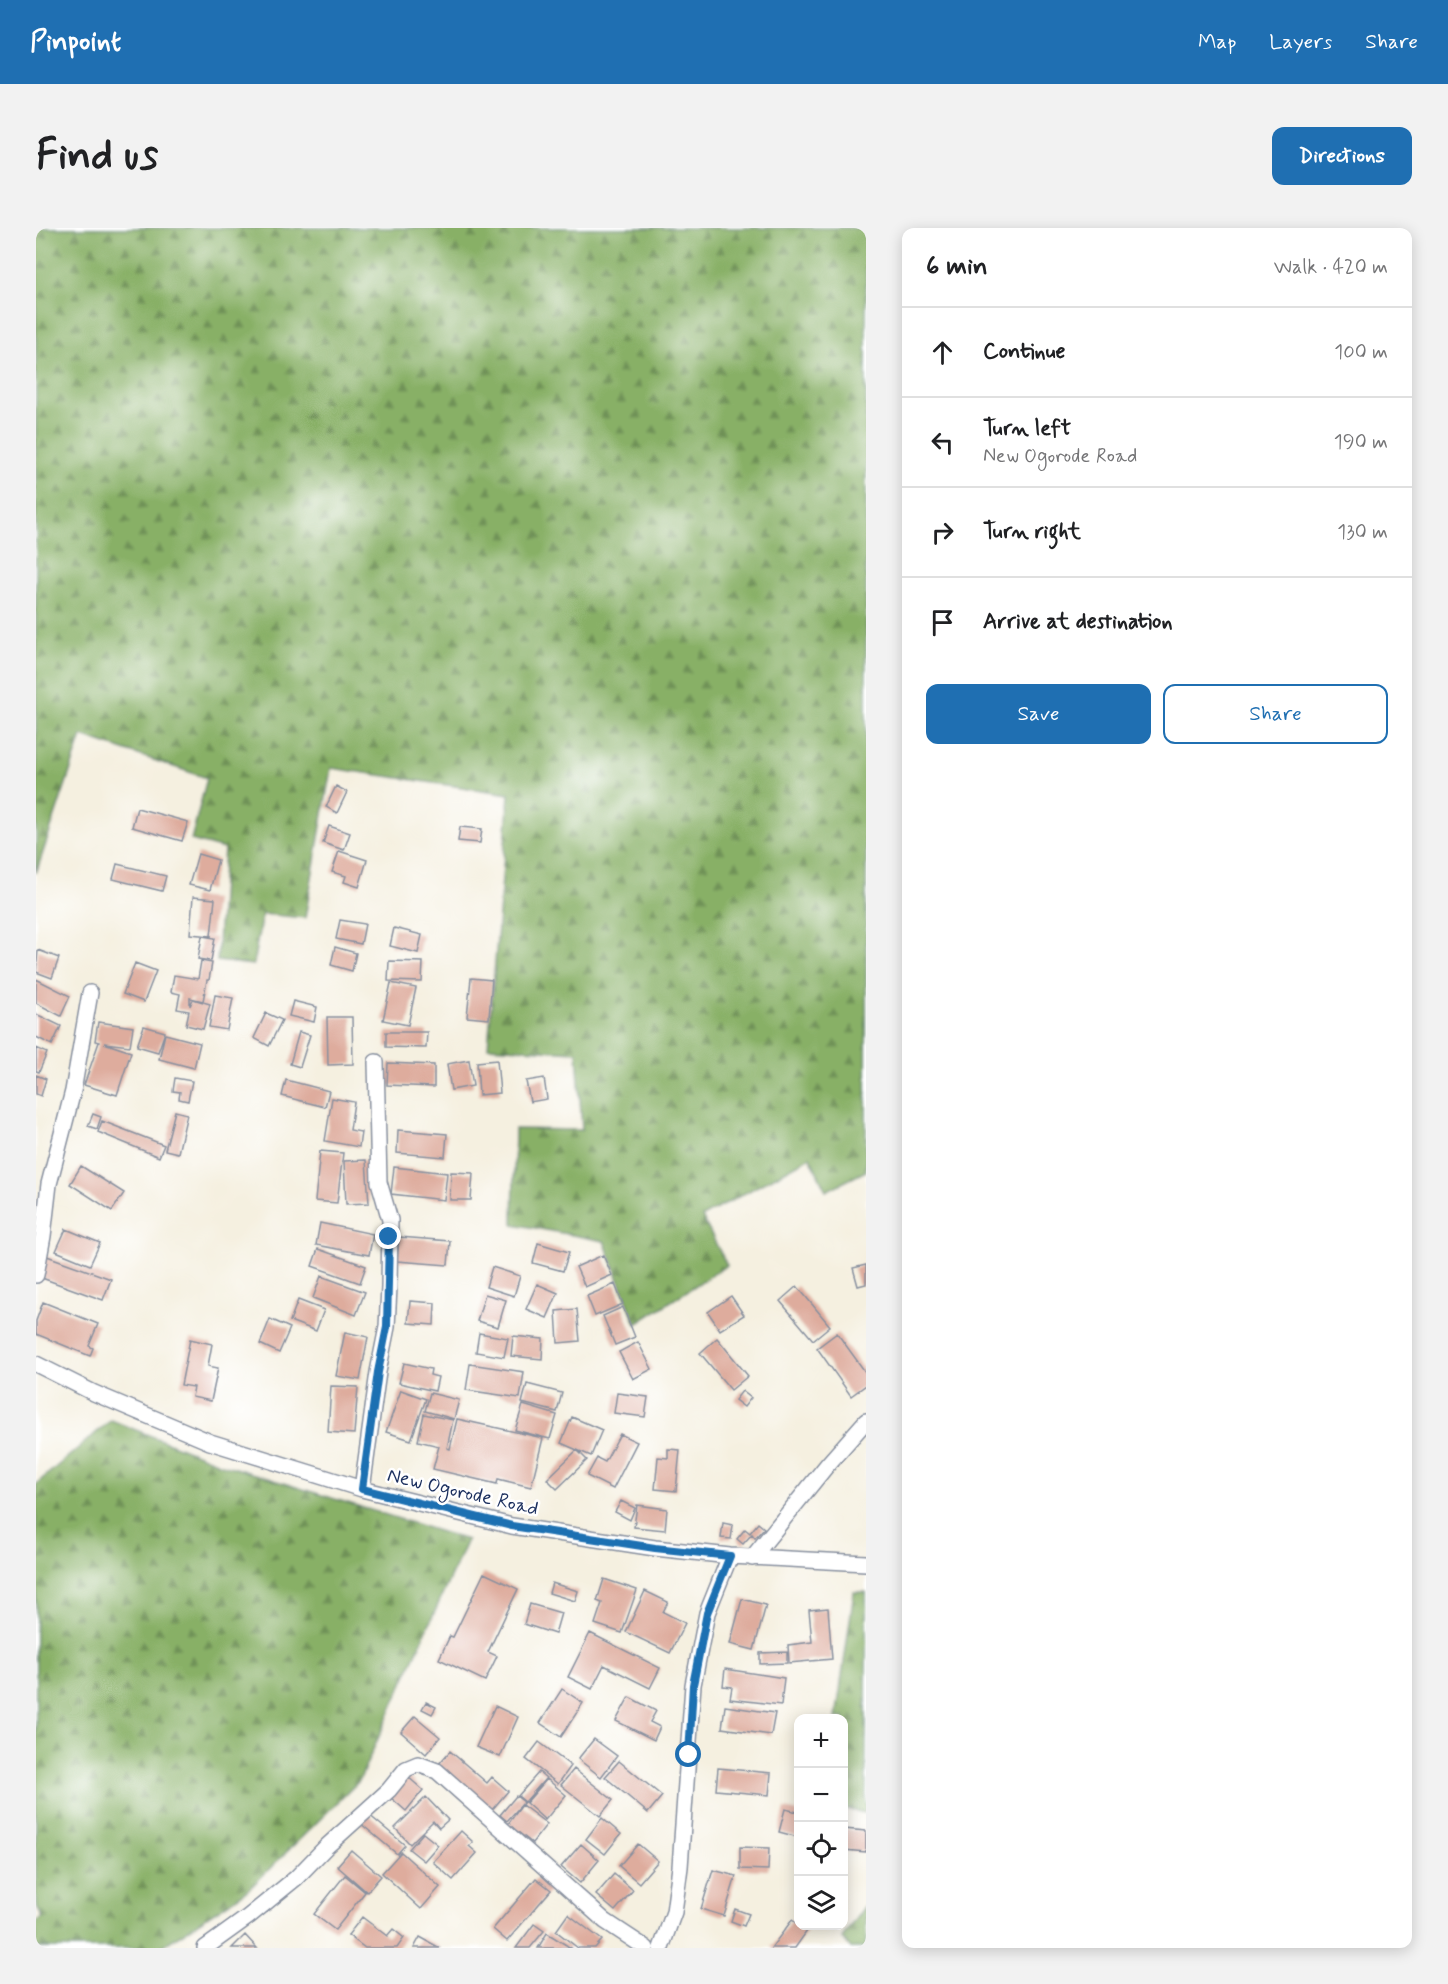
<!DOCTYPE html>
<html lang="en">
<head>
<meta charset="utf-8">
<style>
	:root { --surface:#fff; --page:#f2f2f2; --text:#202124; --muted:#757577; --line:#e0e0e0; --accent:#1f6fb2 }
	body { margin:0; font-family:Mynerve,sans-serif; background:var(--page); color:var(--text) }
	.controls { position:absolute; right:18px; bottom:18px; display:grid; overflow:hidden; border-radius:12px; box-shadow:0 3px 15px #0003 }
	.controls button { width:54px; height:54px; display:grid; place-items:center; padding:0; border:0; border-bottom:2px solid var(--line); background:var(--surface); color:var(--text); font:30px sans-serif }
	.stop { position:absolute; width:18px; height:18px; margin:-14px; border:4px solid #1f6fb2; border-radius:50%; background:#fff }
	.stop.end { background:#1f6fb2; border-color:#fff; box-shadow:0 2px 6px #0008 }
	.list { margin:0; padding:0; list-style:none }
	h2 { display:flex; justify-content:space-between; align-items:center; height:78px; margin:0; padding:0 24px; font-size:26px }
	h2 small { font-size:20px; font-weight:400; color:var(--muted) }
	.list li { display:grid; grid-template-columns:39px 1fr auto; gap:18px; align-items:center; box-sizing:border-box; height:90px; padding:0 24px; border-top:2px solid var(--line) }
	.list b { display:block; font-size:22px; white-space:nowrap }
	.list p { margin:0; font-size:20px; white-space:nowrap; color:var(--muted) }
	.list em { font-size:20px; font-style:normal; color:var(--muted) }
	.actions { display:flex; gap:12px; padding:18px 24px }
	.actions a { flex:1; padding:14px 0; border:2px solid var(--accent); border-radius:12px; text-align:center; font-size:21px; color:var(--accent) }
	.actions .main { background:var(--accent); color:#fff }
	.icon { flex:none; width:33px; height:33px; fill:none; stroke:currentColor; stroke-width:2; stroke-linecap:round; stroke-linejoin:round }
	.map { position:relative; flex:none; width:830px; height:1720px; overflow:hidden; border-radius:12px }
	header { display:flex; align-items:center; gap:36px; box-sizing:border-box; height:84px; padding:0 30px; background:var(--accent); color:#fff }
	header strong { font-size:28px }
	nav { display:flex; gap:33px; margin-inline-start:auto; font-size:21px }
	.intro { display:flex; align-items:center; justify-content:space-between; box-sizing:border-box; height:144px; padding:0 36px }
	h1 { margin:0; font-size:42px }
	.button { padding:15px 27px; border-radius:12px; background:var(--accent); color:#fff; font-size:21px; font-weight:700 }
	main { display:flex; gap:36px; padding:0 36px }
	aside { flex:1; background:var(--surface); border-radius:12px; box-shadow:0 3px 15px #0003 }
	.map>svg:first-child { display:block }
</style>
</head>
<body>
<header>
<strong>Pinpoint</strong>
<nav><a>Map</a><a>Layers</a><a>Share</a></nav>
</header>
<div class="intro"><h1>Find us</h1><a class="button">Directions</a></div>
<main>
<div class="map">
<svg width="830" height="1720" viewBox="0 0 830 1720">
	<defs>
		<pattern id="forest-firs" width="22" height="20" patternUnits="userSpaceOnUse" patternTransform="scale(1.5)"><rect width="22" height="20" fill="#88b066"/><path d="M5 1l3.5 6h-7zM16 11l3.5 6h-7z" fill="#6e9057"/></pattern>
	</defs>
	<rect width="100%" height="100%" fill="#fff"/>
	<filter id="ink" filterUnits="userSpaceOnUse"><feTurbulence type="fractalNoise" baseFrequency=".0167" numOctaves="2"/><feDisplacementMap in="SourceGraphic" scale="12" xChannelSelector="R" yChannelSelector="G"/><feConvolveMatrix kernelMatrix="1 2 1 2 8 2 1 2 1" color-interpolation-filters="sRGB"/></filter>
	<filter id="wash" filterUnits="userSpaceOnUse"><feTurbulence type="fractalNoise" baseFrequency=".008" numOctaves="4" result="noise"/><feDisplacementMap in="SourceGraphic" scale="24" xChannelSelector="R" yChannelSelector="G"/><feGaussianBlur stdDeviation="1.35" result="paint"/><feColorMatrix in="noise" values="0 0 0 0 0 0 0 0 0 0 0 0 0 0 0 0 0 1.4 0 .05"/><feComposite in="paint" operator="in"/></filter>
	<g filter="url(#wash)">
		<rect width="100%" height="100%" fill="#f5f0e0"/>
		<!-- forest -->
		<path fill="url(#forest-firs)" stroke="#527062" stroke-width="1.5" d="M0,0H830V943L790,963L774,929L666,989L691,1037L600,1096L568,1013L477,996L479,901L546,902L541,824L452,819L473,566L295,540L269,690L226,686L217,737L181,733L188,621L155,612L171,550L46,508L0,645Z
			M75,1192L183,1235L431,1312L323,1553L212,1662L124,1720H0V1694L7,1689L0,1677V1256Z
			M818,1364H830V1585L808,1581V1490H800Z
			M830,1676V1720H815L806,1710Z"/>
		<g id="blocks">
			<!-- building -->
			<path fill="#deac9d" d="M300,558L311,564L301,585L290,579Z
				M101,580L152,594L146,613L96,599Z
				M293,598L314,605L308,622L287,615Z
				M424,599L446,601L444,615L422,613Z
				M303,623L331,632L323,659L308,654L310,648L296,644Z
				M162,626L182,632L174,662L153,657Z
				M81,636L130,648L126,663L77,651Z
				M157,669L179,671L175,708L154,706Z
				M304,692L329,696L325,716L300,711Z
				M358,700L386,707L382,725L354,718Z
				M166,708L179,710L175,733L162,731Z
				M299,719L320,725L316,743L295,737Z
				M2,722L23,730L16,750L0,744Z
				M165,733L176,735L173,752H171L167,773L154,770V778L157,771L174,776L167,801L150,797L153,783L141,781L144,766L135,764L138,747L162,751Z
				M353,733L387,734L386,754L352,753Z
				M99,735L120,743L108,774L87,766Z
				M435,750L456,752L453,791L431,789Z
				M0,751L34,768L25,788L0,775Z
				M355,755L380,760L372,797L347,792Z
				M179,767L197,770L191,802L173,799Z
				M257,773L281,779L278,794L253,788Z
				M230,785L246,792L233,818L218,810Z
				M0,786L25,798L16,817L0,809Z
				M291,789H316L317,836L292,837Z
				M62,794L97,799L94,818L68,815L95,824L81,867L48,857L63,814L59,813Z
				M108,798L129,804L122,824L101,818Z
				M263,804L274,807L264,839L254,836Z
				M350,804H391L390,820L350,819Z
				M129,806L164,815L158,840L123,831Z
				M0,820L11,825L3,844L0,843Z
				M433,832L437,858L415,862L411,836Z
				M461,832L464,865L443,867L441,834Z
				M352,835L398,837V859L351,857Z
				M0,847L10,851L5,868L0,866Z
				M139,850L156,853L152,873L143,871L144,864L137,863Z
				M508,850L511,871L494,874L490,853Z
				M250,852L293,863L289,879L246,868Z
				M296,870L318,874L314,902L325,904L323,919L289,913Z
				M139,883L151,886L142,925L129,922Z
				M57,886L65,889L61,901L52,898Z
				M66,893L128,917L123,929L62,904Z
				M362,902L411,906L409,929L361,925Z
				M284,923L307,925L301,975L279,973Z
				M330,932L333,975L310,976L308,933Z
				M45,938L88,965L76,983L34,956Z
				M358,939L411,945L408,972L355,966Z
				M415,944L437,945L435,972H414Z
				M284,995L337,1006L333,1027L280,1017Z
				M30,1001L64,1015L54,1037L20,1023Z
				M363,1009L414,1013L412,1037L361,1033Z
				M502,1015L533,1024L527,1043L497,1035Z
				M282,1021L330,1038L324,1055L276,1038Z
				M567,1027L576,1047L549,1059L540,1039Z
				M11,1028L75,1051L67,1072L3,1049Z
				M830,1037V1056L822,1058L817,1040Z
				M456,1039L484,1048L478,1068L450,1059Z
				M285,1048L329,1064L320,1087L277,1070Z
				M501,1056L522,1065L511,1090L490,1081Z
				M579,1056L587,1076L559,1088L551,1068Z
				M761,1058L794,1098L777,1112L744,1073Z
				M449,1066L470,1072L462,1099L441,1093Z
				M695,1068L708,1087L684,1102L672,1084Z
				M262,1072L288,1082L280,1103L254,1093Z
				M374,1073L399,1075L398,1097L372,1095Z
				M7,1074L62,1096L53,1118L57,1120L54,1128L0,1106V1093Z
				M587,1079L599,1109L579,1117L567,1088Z
				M541,1081L544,1113L522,1115L520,1083Z
				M234,1091L254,1100L243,1125L224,1116Z
				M309,1104L332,1109L324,1152L300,1148Z
				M443,1105L472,1110L468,1129L440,1124Z
				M801,1105L830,1145V1157L815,1168L781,1120Z
				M477,1108L507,1111L506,1131L475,1128Z
				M681,1110L712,1148L695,1162L664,1125Z
				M154,1111L176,1116L172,1138L182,1140L175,1173L156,1169L158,1159L145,1157Z
				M602,1114L616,1141L597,1151L583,1124Z
				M368,1135L395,1141L394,1147L402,1149L399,1163L363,1155Z
				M434,1136L488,1144L484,1170L430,1162Z
				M491,1156L526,1165L521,1184L486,1175Z
				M295,1158L322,1159L318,1206L292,1204Z
				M365,1162L390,1171L375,1212L350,1204Z
				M706,1163L715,1170L708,1179L699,1172Z
				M394,1165L423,1172L418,1191L389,1183Z
				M581,1165L612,1169L609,1189L578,1185Z
				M487,1177L521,1187L514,1211L479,1202Z
				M388,1186L417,1192L411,1220L414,1221L421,1191L507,1210L495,1259L462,1251L461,1256L397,1241L403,1218L382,1213Z
				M536,1189L566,1202L555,1228L525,1215Z
				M584,1206L601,1214L577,1261L551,1248L561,1230L569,1234Z
				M632,1221L644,1222L640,1263L619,1261L622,1229L632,1230Z
				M541,1222L551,1232L521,1261L511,1251Z
				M585,1273L599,1280L594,1292L579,1284Z
				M601,1277L631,1281L629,1302L598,1299Z
				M687,1295L697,1297L695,1311L685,1310Z
				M722,1295L728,1300L719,1310L716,1306L707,1316L701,1311L709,1301L714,1305Z
				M448,1345L482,1361L452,1424L461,1428L449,1453L403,1431L414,1408L417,1409Z
				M568,1351L601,1362L586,1405L559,1396L566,1375L561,1373Z
				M516,1355L542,1363L539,1373L513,1365Z
				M609,1363L632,1374L627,1384L649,1395L634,1425L590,1404Z
				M706,1371L730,1377L718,1422L694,1416Z
				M494,1376L525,1385L519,1406L488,1396Z
				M792,1380L796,1431L753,1435L752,1417L776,1414L773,1382Z
				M554,1405L624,1440L614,1460L568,1437L556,1461L532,1449Z
				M751,1424V1435L724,1436V1425Z
				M689,1441L748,1450L745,1477L694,1471L696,1459L687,1458Z
				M526,1461L547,1475L525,1509L504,1495Z
				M593,1469L620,1483L614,1494L624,1499L618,1512L580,1493Z
				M390,1474L400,1479L396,1486L386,1481Z
				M459,1478L482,1489L464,1529L440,1519Z
				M689,1478L739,1485L735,1507L686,1500Z
				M379,1488L404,1509L390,1526L365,1504Z
				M558,1511L581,1528L565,1549L542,1531Z
				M503,1514L535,1538L522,1556L490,1531Z
				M414,1523L451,1555L456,1549L472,1563L455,1583L402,1537Z
				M583,1533L626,1568L612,1585L569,1549Z
				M682,1540L735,1545L733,1567L680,1562Z
				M538,1541L577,1572L564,1588L525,1557Z
				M503,1544L510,1550L489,1574L482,1568Z
				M371,1548L387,1562L370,1583L353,1568Z
				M511,1551L530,1567L509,1592L490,1575Z
				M480,1568L488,1574L471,1593L464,1587Z
				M390,1569L412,1592L403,1600L397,1593L374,1616L359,1600Z
				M486,1577L511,1596L496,1615L472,1596Z
				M749,1581L762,1584V1609L743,1604Z
				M332,1586L369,1617L361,1626L324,1595Z
				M566,1590L585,1606L569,1626L550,1611Z
				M808,1601L830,1603V1624L808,1622Z
				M425,1603L437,1614L433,1618L441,1625L417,1652L397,1634Z
				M387,1605L402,1617L388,1633L373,1621Z
				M545,1616L563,1632L544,1655L525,1639Z
				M602,1616L622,1633L603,1655L583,1638Z
				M704,1619L733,1620L732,1642L704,1641Z
				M315,1622L345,1648L331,1664L301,1638Z
				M365,1624L404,1659L385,1681L346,1645Z
				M677,1642L700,1648L688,1688L665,1681Z
				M578,1646L597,1662L579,1683L560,1667Z
				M309,1647L329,1664L299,1702L278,1686Z
				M500,1650L515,1662L471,1713L457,1701Z
				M699,1681L713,1686L708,1698L695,1693Z
				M532,1686L566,1712L559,1720H542L520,1703Z
				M326,1689L351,1708L357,1701L368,1710L361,1720H329L312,1707Z
				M756,1692L771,1703L759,1720H735Z
				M498,1696L508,1703L494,1720H480Z
				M511,1705L535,1720H502Z
				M209,1707L221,1720H196Z
				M384,1709L404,1720H378Z"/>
		</g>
	</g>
	<g filter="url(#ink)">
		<use href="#blocks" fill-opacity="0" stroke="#88909f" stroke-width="1.5"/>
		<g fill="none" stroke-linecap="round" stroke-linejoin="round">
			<!-- minor casing -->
			<g stroke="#88909f" stroke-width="18">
				<path id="minor" d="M0,1047L7,1008L13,956L37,863L54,765
					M0,1136L58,1165L174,1214L326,1261L476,1298L619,1320L694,1328L830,1335
					M326,1261L342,1144L351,1099L353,1059L354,992L343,954L340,834
					M716,1330L792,1236L830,1193
					M169,1720L212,1689L260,1650L290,1619L353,1562L370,1541L382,1536L401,1543L569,1693L610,1720
					M625,1720L638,1684L644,1639L657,1457L671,1385L694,1328"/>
			</g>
			<!-- minor -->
			<use href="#minor" stroke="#fff" stroke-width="15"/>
		</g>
	</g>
	<g fill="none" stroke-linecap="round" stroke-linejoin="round" filter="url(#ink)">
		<!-- route -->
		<path stroke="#1f6fb2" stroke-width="8" d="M353,1009L351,1099L342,1144L326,1261L476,1298L619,1320L694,1328L671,1385L657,1457L653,1527"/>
	</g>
	<g text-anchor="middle" stroke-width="5" stroke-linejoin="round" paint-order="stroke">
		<!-- street labels -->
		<g font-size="20" fill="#1b2f5e" stroke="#fff">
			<text transform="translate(427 1263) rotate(13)" y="7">New Ogorode Road</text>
		</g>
	</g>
</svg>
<div class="controls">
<button>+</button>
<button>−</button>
<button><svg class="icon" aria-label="locate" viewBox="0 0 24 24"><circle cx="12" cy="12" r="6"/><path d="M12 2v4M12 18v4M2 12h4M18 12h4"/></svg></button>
<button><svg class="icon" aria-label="layers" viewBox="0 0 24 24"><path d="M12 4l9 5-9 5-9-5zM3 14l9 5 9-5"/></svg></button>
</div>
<div class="stop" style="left:653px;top:1527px"></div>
<div class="stop end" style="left:353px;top:1009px"></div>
</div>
<aside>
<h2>6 min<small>Walk · 420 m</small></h2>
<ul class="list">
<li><svg class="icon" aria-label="ahead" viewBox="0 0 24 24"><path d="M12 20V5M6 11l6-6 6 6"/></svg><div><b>Continue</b></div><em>100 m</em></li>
<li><svg class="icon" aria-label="left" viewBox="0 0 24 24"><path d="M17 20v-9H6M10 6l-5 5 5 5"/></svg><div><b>Turn left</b><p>New Ogorode Road</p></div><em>190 m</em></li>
<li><svg class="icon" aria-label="right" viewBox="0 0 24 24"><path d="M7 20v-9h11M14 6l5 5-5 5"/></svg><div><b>Turn right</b></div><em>130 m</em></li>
<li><svg class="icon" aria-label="arrive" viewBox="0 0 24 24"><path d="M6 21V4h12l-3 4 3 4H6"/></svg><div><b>Arrive at destination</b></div></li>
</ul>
<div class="actions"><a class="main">Save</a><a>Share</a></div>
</aside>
</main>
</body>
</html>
